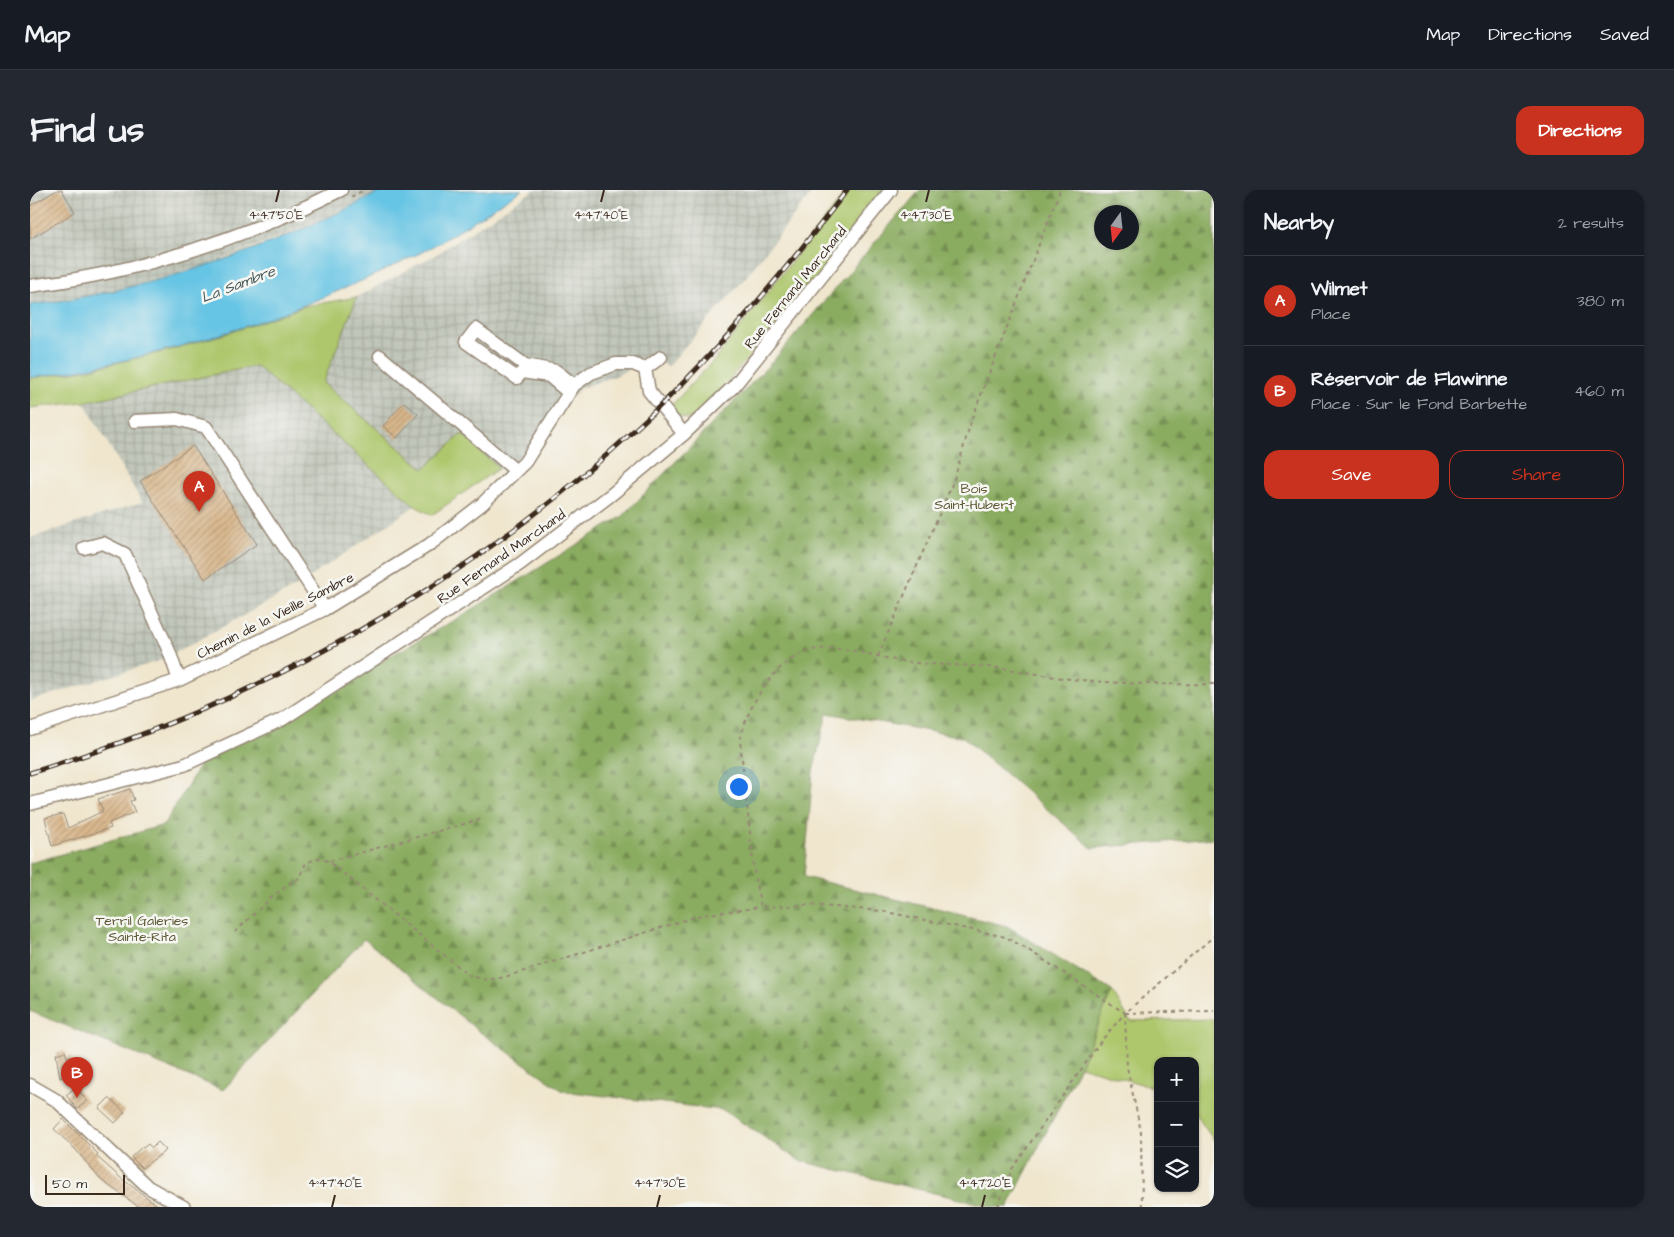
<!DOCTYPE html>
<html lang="en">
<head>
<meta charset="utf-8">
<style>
	:root { --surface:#171b24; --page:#242831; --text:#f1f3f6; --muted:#9ea1a6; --line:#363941; --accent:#c8321e }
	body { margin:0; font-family:"Architects Daughter",sans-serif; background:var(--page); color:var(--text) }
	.controls { position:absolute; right:15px; bottom:15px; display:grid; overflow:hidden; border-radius:10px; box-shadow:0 1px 4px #0004 }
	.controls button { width:45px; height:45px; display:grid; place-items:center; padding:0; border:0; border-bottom:1px solid var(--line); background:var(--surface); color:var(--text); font:25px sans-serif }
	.compass { position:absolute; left:1064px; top:15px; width:45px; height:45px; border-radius:50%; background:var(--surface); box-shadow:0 1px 4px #0004; rotate:195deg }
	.scale { position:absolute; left:15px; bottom:12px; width:80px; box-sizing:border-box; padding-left:5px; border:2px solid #3b2a1e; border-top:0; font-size:14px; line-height:18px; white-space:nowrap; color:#3b2a1e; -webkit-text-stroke:4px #f6f6f2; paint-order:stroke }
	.you { position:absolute; left:708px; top:596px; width:18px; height:18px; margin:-12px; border:4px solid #fff; border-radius:50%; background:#1a73e8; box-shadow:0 0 0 8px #1a73e833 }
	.badge { display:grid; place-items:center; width:32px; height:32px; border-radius:50%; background:var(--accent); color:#fff; font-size:16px; font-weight:700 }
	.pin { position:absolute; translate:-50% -41px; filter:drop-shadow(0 1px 2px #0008) }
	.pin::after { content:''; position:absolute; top:26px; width:18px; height:15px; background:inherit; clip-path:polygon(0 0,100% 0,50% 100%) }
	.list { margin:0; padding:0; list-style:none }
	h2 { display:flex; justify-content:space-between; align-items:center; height:65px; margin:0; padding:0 20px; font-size:21px }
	h2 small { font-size:16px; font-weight:400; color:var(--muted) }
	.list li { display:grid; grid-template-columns:32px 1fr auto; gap:15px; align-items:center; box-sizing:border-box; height:90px; padding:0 20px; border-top:1px solid var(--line) }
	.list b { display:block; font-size:19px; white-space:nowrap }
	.list p { margin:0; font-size:16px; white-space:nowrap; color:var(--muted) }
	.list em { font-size:16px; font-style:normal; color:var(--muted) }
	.actions { display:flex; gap:10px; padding:15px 20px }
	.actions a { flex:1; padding:11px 0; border:1px solid var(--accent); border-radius:15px; text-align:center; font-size:18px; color:var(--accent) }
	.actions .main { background:var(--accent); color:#fff }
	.icon { flex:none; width:28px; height:28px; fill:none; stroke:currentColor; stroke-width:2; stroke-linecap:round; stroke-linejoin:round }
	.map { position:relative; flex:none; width:1184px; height:1017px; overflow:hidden; border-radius:15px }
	header { display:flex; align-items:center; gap:30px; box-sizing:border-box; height:70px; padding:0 25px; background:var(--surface); border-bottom:1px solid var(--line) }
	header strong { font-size:24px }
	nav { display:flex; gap:28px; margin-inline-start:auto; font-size:18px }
	.intro { display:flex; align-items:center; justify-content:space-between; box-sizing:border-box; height:120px; padding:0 30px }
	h1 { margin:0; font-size:35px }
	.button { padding:12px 22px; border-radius:15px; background:var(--accent); color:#fff; font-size:18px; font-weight:700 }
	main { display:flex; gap:30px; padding:0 30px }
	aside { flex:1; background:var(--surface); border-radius:15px; box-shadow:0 1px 4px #0004 }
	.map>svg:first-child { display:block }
</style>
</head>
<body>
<header>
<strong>Map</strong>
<nav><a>Map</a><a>Directions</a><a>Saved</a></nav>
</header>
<div class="intro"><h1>Find us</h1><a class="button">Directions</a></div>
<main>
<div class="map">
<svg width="1184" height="1017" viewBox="0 0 1184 1017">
	<defs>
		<pattern id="industrial-grid" width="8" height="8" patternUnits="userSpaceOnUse" patternTransform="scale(1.25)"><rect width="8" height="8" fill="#c1c6ba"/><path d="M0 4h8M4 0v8" fill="none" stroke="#a7aa9f"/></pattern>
		<pattern id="forest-firs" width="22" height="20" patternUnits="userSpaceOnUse" patternTransform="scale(1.25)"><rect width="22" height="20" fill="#8aac60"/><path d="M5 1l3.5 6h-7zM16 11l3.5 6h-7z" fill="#728c4f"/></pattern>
		<pattern id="building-hatch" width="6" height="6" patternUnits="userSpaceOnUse" patternTransform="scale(1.25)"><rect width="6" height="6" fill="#d9b78c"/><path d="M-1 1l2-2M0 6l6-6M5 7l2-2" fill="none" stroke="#b19572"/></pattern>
	</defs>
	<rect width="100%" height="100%" fill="#f6f6f2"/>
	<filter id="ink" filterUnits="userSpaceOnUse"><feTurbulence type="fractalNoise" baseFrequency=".02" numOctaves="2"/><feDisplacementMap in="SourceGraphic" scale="10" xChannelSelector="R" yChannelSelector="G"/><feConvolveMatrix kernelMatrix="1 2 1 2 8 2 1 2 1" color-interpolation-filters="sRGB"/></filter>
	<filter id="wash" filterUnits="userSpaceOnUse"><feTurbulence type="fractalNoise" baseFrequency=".0096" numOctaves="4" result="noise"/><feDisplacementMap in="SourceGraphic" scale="20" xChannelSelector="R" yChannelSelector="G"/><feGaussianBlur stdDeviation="1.12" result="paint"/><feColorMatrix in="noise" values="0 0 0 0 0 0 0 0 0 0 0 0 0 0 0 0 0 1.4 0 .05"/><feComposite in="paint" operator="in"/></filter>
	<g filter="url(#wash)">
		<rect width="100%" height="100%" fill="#f0e6ce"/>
		<!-- industrial -->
		<path fill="url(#industrial-grid)" d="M0,0H353L282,34L174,76L79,102L0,115Z
			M504,0H784L712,92L638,176L619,165L588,185L550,198L476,284L432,244L394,279L292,193L327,107L405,65Z
			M226,176L385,316L265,397L132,470L0,511V348L112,312L54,212Z"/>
		<!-- grass -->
		<path fill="#aec76d" stroke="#747846" d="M818,0H856L767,113L664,229L654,228L637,220L685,169Z
			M327,107L293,193L394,279L432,244L469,278L402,325L385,316L226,176L54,212L0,218V188L56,180L136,161L198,143L275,116Z
			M1082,801L1100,831L1184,829V950L1165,924V871H1128V899L1050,876Z"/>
		<!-- forest -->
		<path fill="url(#forest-firs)" stroke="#626b3f" fill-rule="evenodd" d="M890,0H1184V648L1062,658L933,547L797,523L783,582L774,687L977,736L1082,801L1050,876L978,1017H963L770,971L693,920L533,901L450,842L334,749L193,900L0,821V673L134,635L171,573L430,427L593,326L742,172ZM1072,22H1102V52H1072Z"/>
		<!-- water -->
		<path fill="#66c4e4" stroke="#507781" d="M353,0H492C459,20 426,44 392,62C268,125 137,168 0,188V115C122,100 245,58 353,0Z"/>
		<g id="blocks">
			<!-- building -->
			<path fill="url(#building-hatch)" d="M27,0H32L45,22L0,49V16Z
				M374,212L388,224L367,248L353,236Z
				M163,256L227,354L175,389L110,291Z
				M100,599L104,610L100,611L105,622L79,633L81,638L22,656L15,628L33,624L38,638L73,621L68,609Z
				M35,861L37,867L41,866L46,883L30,888L26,864Z
				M46,897L57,911L47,919L36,905Z
				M79,908L95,922L85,933L69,918Z
				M33,929L68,964L66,966L92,989L130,1017H109L71,990L46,960L24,939Z
				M128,952L136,960L112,978L101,967L112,957L113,958L118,954L122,958Z"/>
		</g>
	</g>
	<g filter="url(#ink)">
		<use href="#blocks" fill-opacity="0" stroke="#968876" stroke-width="1"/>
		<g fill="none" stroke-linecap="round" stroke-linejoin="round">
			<!-- minor casing -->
			<g stroke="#968876" stroke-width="15">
				<path id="minor" d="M0,96C107,83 215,48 311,0
					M350,166L486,281
					M615,179L619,201L654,244
					M615,179L631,167
					M539,203L519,186L492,182L487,188L436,152L446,139L495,175L526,181L544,195
					M105,231L147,229L176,237L295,419
					M54,358L73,353L95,364L139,461L149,490
					M0,539L149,490L295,419L399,355L452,314L495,272L544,195L561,183L586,174H603L615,179
					M0,614L154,575L253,529L490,374L582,304L654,244L704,196L861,0
					M0,895L26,910L118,997L154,1017"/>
			</g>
			<!-- path -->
			<path stroke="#968876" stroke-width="2" stroke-dasharray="4 4" stroke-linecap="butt" d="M321,7L334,0
				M848,466L924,290L942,228L1030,0
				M300,671L452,629
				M205,742L245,704L269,688L276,673L288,668L298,671L440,786L458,790L475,787L671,725L731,717
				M1095,823L1184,821
				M968,1017L982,979L1071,851L1095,823L1000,761L976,747L852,721L780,715L731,717L725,690L710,550C717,518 741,476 773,463C805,450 845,468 877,472C907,476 938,474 968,478C996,481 1023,488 1051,490C1095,494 1140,495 1184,494
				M1112,1017L1111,942L1097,877L1095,823L1184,746"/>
			<!-- minor -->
			<use href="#minor" stroke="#fff" stroke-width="12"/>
			<!-- rail casing -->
			<g stroke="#3b2a1e" stroke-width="5">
				<path id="rail" d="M0,583C220,516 429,400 599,245C680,172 751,87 817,0"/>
			</g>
			<!-- rail -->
			<use href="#rail" stroke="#f6f6f2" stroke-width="3" stroke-dasharray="9" stroke-linecap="butt"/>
		</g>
	</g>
	<!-- ticks -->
	<path fill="none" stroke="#3b2a1e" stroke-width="2" d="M246,12L249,0M571,12L574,0M896,12L899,0M302,1017L305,1005M627,1017L630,1005M952,1017L955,1005"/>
	<g text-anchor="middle" stroke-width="5" stroke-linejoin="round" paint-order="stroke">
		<!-- street labels -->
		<g font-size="14" fill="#3b2a1e" stroke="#f6f6f2">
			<text transform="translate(765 97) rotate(-51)" y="5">Rue Fernand Marchand</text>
			<text transform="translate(471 366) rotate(-35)" y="5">Rue Fernand Marchand</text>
			<text transform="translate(245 425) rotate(-27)" y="5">Chemin de la Vieille Sambre</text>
		</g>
		<!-- park labels -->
		<g font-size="14" fill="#5e5936" stroke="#f6f6f2">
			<text x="944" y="303">Bois<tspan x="944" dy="16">Saint-Hubert</tspan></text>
			<text x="112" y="735">Terril Galeries<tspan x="112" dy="16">Sainte-Rita</tspan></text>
		</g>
		<!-- water labels -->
		<g font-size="15" font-style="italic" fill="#485859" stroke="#f6f6f2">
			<text transform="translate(208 94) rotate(-21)" y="5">La Sambre</text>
		</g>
	</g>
	<g font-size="12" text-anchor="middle" fill="#3b2a1e" stroke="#f6f6f2" stroke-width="5" stroke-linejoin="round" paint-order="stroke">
		<text x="246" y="29">4°47'50"E</text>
		<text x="571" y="29">4°47'40"E</text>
		<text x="896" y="29">4°47'30"E</text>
		<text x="305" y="997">4°47'40"E</text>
		<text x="630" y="997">4°47'30"E</text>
		<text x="955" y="997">4°47'20"E</text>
	</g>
</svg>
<div class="controls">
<button>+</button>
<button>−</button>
<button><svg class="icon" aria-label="layers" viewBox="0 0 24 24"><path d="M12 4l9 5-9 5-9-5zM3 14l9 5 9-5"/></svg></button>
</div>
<svg class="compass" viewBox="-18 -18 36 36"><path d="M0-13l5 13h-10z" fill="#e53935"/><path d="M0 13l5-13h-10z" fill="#9ea1a6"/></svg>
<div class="scale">50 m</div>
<div class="you"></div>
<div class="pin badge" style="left:169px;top:322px">A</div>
<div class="pin badge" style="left:47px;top:908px">B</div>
</div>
<aside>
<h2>Nearby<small>2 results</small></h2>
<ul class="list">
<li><span class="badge">A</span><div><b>Wilmet</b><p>Place</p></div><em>380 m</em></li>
<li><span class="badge">B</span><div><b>Réservoir de Flawinne</b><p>Place · Sur le Fond Barbette</p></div><em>460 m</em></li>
</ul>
<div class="actions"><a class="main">Save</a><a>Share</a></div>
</aside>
</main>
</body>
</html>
